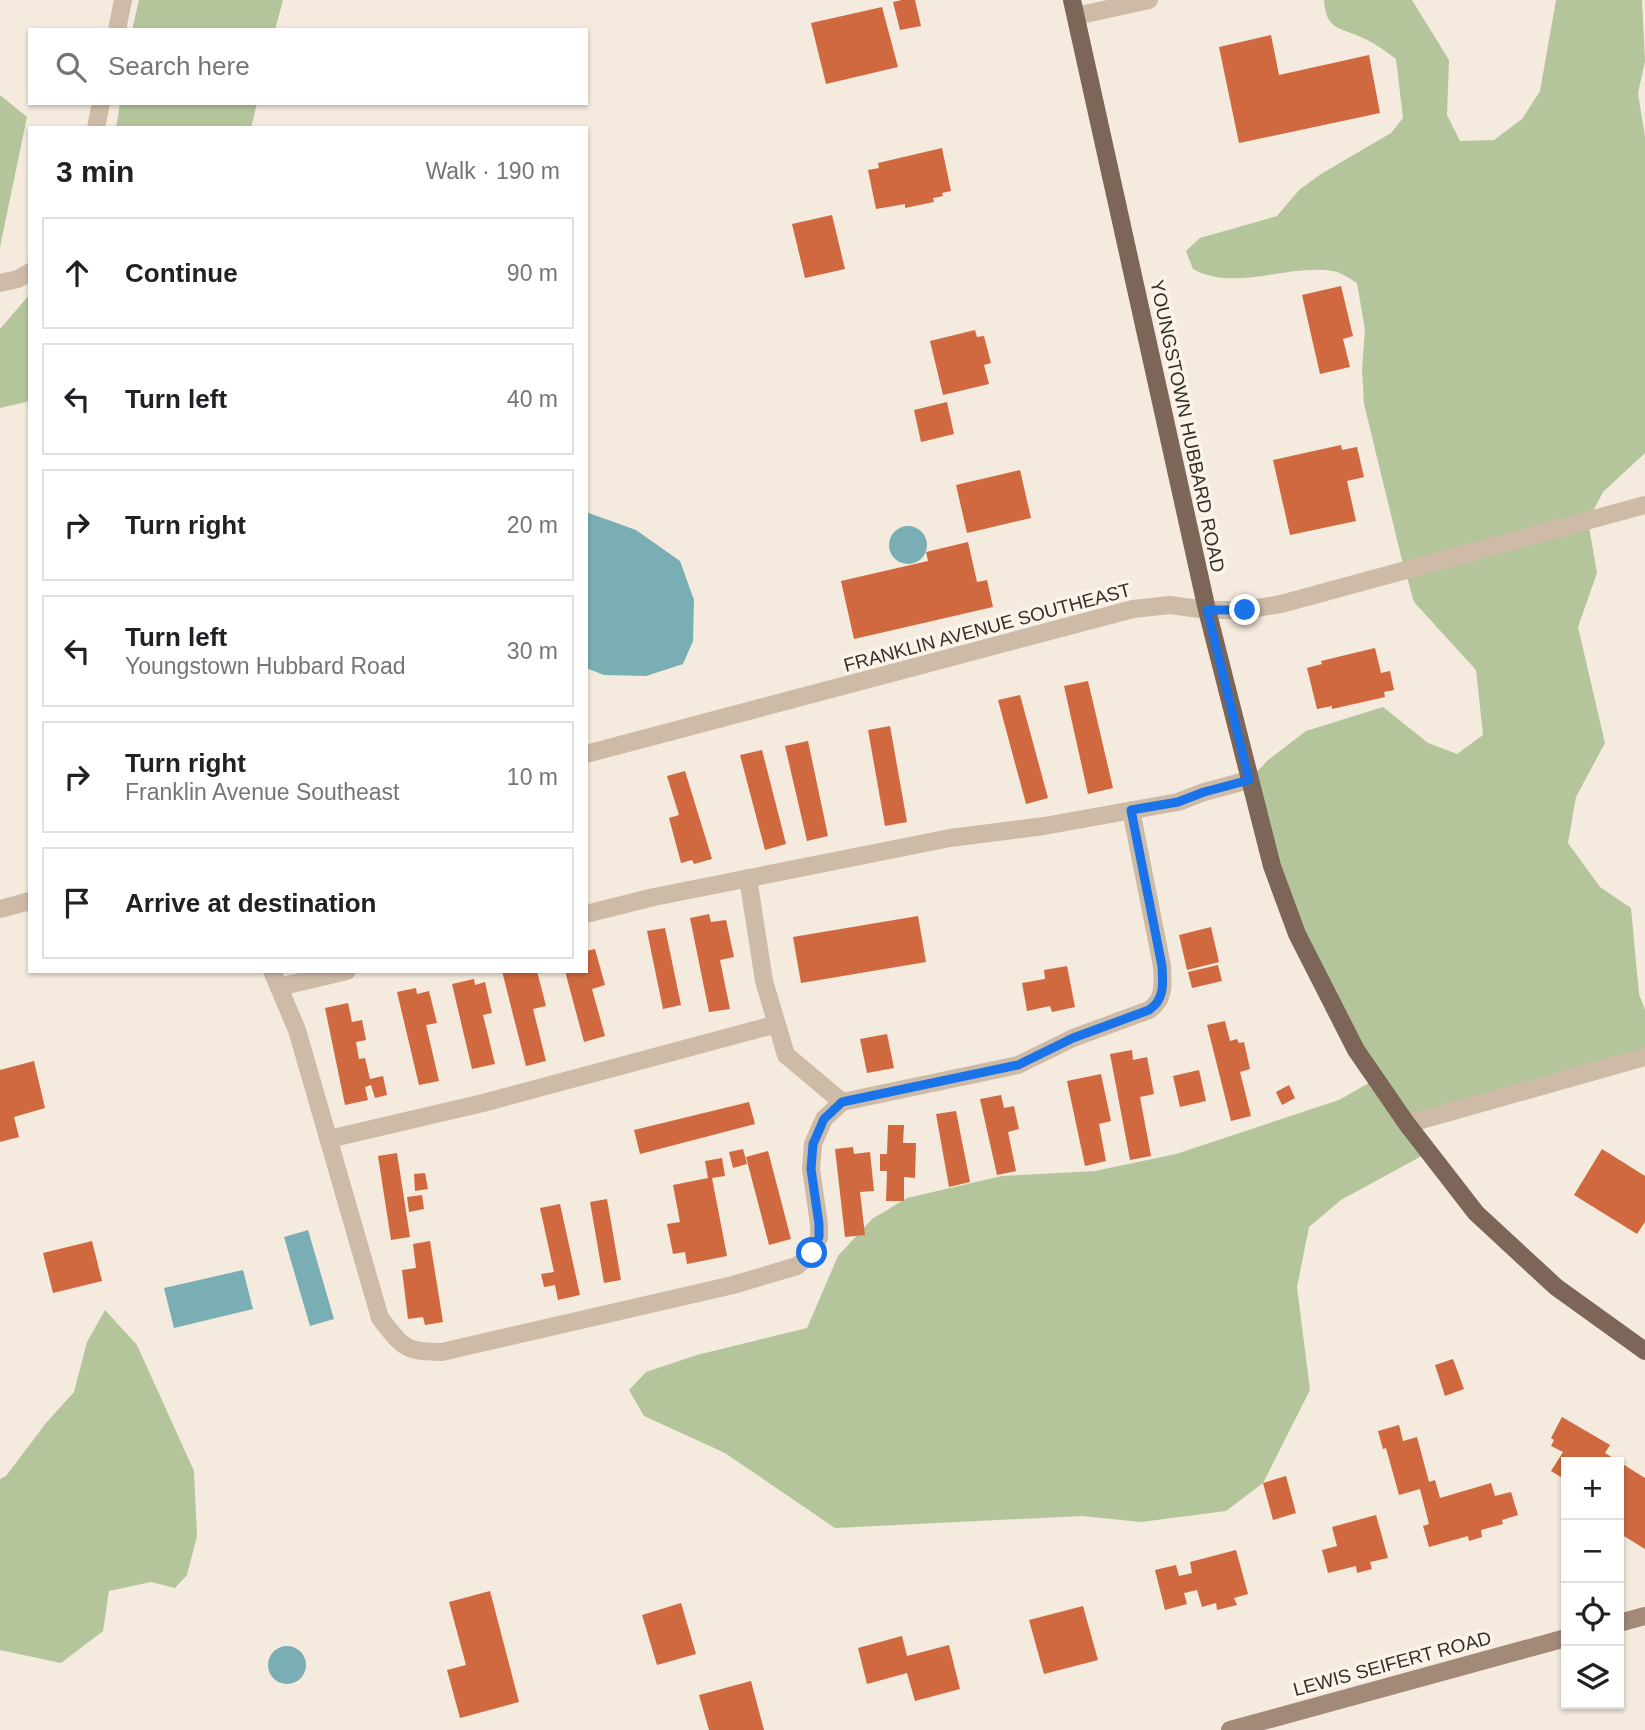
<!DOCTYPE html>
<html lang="en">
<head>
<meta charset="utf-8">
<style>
	:root { --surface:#fff; --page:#f2f2f2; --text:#202124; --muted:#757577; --line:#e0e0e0 }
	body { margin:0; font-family:Arial,sans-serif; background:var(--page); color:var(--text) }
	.controls { position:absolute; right:21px; bottom:21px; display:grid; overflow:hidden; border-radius:0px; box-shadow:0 2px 5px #0004 }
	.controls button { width:63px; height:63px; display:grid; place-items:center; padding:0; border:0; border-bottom:2px solid var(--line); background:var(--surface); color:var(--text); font:35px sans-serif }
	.stop { position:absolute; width:21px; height:21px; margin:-16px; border:5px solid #1a73e8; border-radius:50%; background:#fff }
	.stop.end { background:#1a73e8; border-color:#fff; box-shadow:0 2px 7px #0008 }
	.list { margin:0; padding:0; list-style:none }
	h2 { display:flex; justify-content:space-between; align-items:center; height:91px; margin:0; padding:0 28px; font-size:30px }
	h2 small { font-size:23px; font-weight:400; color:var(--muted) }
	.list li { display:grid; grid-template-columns:46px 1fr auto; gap:21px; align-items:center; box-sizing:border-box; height:112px; margin:0 14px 14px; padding:0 14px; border:2px solid var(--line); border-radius:0px }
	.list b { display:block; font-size:26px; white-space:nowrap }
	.list p { margin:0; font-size:23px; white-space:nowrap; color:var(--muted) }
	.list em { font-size:23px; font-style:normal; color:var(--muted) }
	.icon { flex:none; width:38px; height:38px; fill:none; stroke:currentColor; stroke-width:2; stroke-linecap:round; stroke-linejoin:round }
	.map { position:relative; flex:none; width:1645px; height:1730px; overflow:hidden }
	.search { position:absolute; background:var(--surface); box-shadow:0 2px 5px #0004; left:28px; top:28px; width:560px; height:77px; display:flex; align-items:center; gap:18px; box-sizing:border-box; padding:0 24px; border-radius:0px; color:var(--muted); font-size:26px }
	.panel { position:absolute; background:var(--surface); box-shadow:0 2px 5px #0004; left:28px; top:126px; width:560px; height:847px; border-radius:0px }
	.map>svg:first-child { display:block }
</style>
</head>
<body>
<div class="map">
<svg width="1645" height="1730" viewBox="0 0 1645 1730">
	<rect width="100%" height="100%" fill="#f4eadd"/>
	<!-- green -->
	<path fill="#b5c59b" d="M139,0H283L275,30H132Z
		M1324,0H1412L1449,60L1447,115L1460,141L1494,140L1522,119L1540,91L1556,0H1642L1645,61L1638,93L1645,137V453L1603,492L1588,521L1597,573L1578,627L1605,743L1576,797L1568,843L1600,887L1631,908L1639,994L1645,1010V1057L1408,1124L1429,1152L1341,1200L1309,1227L1297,1287L1310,1390L1263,1483L1226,1511L1141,1522L1082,1516L835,1528L725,1453L644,1416L629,1390L646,1372L697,1355L807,1328L838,1256L872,1219L907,1198L1002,1176L1095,1171L1176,1154L1339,1100L1376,1079L1297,934L1249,780L1268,760L1306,731L1383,707L1428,743L1457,754L1483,735L1476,670L1414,602L1401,556L1364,404L1362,369L1365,330L1357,283C1350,279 1341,272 1333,271C1287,264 1234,292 1193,269L1186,251L1200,238L1277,216L1299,190L1321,174L1391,133L1403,118L1396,59C1386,52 1375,43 1363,38C1340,27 1326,31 1324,0Z
		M0,95L27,117L0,247Z
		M120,103H257L251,128H116Z
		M30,294V401L0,408V329Z
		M105,1310L137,1345L194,1471L197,1536L187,1575L175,1588L151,1582L109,1591L103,1631L61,1663L0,1650V1479L6,1476L46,1423L74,1392L87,1342Z"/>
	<!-- water -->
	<path fill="#79afb4" d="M586,512L636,530L680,561L694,600L693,641L683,664L646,676L604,675L586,668Z
		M889 545a19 19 0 1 1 38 0a19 19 0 1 1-38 0Z
		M308,1230L334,1319L310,1326L284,1237Z
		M243,1270L253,1309L174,1328L164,1288Z
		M268 1665a19 19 0 1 1 38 0a19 19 0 1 1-38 0Z"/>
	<!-- building -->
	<path fill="#d0693f" d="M902,0H915L921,26L900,30L893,2Z
		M882,7L898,67L826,84L811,23Z
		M1271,35L1279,75L1369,55L1380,113L1239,143L1219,47Z
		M942,148L951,191L942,193L943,196L933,198L934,202L905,208V204L876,209L868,170L879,168L878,163Z
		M832,215L845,269L805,278L792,224Z
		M1341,286L1353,336L1343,339L1350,367L1320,374L1302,295Z
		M975,330L977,337L984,336L991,363L984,365L989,384L943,395L930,341Z
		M947,402L954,434L921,442L914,410Z
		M1341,445L1342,450L1357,447L1364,477L1347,481L1356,521L1290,535L1273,460Z
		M1020,470L1031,518L967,533L956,485Z
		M968,542L977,582L987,580L993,607L854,639L841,581L928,561L926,552Z
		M1375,648L1381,673L1390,671L1394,690L1384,692L1385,697L1332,709V706L1317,709L1307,668L1322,664L1321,661Z
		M1088,681L1113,788L1088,794L1064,686Z
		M1020,695L1048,798L1026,804L998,700Z
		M890,726L907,822L885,826L868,730Z
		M808,741L828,836L807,841L785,746Z
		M762,750L786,844L765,850L740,755Z
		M685,771L712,859L694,864L692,860L681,863L669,818L679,815L667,776Z
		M709,914L711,922L726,920L734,957L720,960L730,1009L709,1012L690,918Z
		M918,916L926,962L801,983L793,937Z
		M1211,927L1219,962L1187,970L1179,935Z
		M665,928L681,1005L663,1009L647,931Z
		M595,949L605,985L592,989L605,1036L584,1042L565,971H586V951Z
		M1218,965L1222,981L1192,988L1188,972Z
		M1067,966L1075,1007L1052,1012L1050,1006L1027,1011L1022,983L1045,979L1044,970Z
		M502,971H537L546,1006L533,1009L546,1061L526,1066Z
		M474,979L475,985L485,982L492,1013L483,1015L495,1064L472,1069L452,984Z
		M416,988L417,994L429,991L437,1023L426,1025L439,1081L419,1085L397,992Z
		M348,1003L352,1022L362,1020L366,1040L356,1042L359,1059L365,1058L370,1079L383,1076L387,1095L375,1098L371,1085L365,1087L368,1100L345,1105L325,1008Z
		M1225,1021L1230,1041L1237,1039L1239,1043L1244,1042L1250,1069L1240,1072L1251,1116L1231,1121L1207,1025Z
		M887,1034L894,1068L867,1073L860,1039Z
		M1132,1050L1133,1060L1147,1057L1154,1094L1140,1097L1151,1156L1130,1160L1110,1054Z
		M34,1061L45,1108L14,1117L19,1137L0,1142V1070Z
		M1199,1070L1206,1101L1180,1107L1173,1076Z
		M1101,1074L1111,1121L1099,1124L1106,1161L1085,1166L1067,1081Z
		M1289,1085L1295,1098L1282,1105L1276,1092Z
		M1001,1095L1004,1108L1014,1106L1019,1129L1008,1132L1016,1171L997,1175L980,1099Z
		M749,1102L755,1124L640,1154L634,1130Z
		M956,1111L970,1182L949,1187L936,1114Z
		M888,1125H904L903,1143H916L915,1178L904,1177V1201H886L887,1171H880V1154H887Z
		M853,1147L854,1154L870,1152L874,1191L860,1192L865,1235L845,1237L835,1149Z
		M743,1149L747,1164L733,1168L729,1152Z
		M1602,1149L1645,1176V1222L1637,1234L1574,1195Z
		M768,1151L791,1239L769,1245L746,1157Z
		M397,1153L410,1237L391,1240L378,1156Z
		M722,1158L725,1176L712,1178L727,1256L687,1264L685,1252L673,1254L667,1224L680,1222L673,1185L708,1178L705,1161Z
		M425,1173L428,1189L415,1191L414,1174Z
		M422,1195L424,1209L409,1212L407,1197Z
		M607,1199L621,1280L604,1283L590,1202Z
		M560,1204L580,1295L558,1300L555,1285L544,1287L541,1274L554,1272L540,1208Z
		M92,1241L102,1281L53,1293L43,1253Z
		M430,1241L443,1322L425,1325L423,1317L408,1319L402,1270L416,1268L413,1244Z
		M1453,1359L1464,1389L1445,1396L1435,1365Z
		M1562,1417L1610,1445L1605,1453L1645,1478V1549L1619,1533V1462H1566V1480L1551,1471L1563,1452L1551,1446L1554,1440L1551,1438Z
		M1399,1425L1403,1441L1417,1437L1429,1482L1435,1480L1440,1498L1491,1483L1495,1496L1511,1492L1518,1515L1502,1520L1503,1524L1481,1530L1482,1537L1469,1541L1468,1536L1429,1547L1423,1526L1429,1524L1420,1489L1399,1495L1386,1448L1383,1449L1378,1431Z
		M1286,1476L1296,1513L1273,1520L1263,1483Z
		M1376,1515L1388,1558L1370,1562L1372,1569L1357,1573L1356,1566L1328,1573L1322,1550L1337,1546L1332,1527Z
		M1236,1550L1248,1594L1234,1598L1237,1605L1217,1610L1216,1603L1202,1607L1197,1590L1184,1593L1187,1604L1165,1610L1155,1570L1176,1565L1179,1576L1192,1573L1190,1562Z
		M490,1591L519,1702L460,1718L447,1670L466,1665L449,1602Z
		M681,1603L696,1654L657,1665L642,1615Z
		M1083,1606L1098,1660L1044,1674L1029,1620Z
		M902,1636L907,1656L949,1645L960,1689L915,1701L907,1673L867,1684L858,1648Z
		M751,1681L764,1730H709L699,1695Z"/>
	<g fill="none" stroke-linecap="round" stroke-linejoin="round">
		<!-- street -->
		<path stroke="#cebba7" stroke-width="18" d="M1076,16L1149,0
			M117,30L123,0
			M96,128L101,103
			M0,283L18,279L30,272
			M586,754L1133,609L1170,605L1207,610H1245L1281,604L1645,505
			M748,878L764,981L786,1055L842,1102
			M0,909L30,901
			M586,914L654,897L950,838L1044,826L1178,802L1204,792L1249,780
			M272,971L297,1030L380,1318C403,1347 404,1352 442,1352L733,1285L797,1266L812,1253L819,1237V1224L811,1169L813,1144L824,1119L842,1102L1018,1065L1073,1038L1149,1010C1165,999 1163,984 1162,966L1131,810
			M279,987L347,971
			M1407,1124L1645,1057
			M329,1139L483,1103L777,1024"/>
		<!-- secondary -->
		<path stroke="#a28978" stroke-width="18" d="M1619,1623L1645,1616
			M1230,1730L1566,1638"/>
		<!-- primary -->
		<path stroke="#7d6658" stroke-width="18" d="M1072,0L1207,610L1272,866L1297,934L1356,1050L1407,1124L1476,1213L1556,1287L1645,1351"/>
	</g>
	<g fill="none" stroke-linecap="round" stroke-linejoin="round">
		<!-- route -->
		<path stroke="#1a73e8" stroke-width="9" d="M812,1253L819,1237V1224L811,1169L813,1144L824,1119L842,1102L1018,1065L1073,1038L1149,1010C1165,999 1163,984 1162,966L1131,810L1178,802L1204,792L1249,780L1207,610H1245"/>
	</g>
	<g text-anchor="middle" stroke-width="7" stroke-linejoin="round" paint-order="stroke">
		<!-- street labels -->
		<g font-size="19" fill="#3a2f28" stroke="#fbf4ea">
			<text transform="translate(1188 426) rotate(78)" y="7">YOUNGSTOWN HUBBARD ROAD</text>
			<text transform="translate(987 627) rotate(-15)" y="7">FRANKLIN AVENUE SOUTHEAST</text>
			<text transform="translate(1392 1663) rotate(-15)" y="7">LEWIS SEIFERT ROAD</text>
		</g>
	</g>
</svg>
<div class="controls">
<button>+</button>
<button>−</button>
<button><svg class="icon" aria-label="locate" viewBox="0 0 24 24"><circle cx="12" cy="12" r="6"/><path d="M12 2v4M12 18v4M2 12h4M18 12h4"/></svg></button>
<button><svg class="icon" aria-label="layers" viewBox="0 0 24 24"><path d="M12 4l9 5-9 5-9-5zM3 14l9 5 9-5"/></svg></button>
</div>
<div class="stop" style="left:812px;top:1253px"></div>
<div class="stop end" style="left:1245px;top:610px"></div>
<div class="search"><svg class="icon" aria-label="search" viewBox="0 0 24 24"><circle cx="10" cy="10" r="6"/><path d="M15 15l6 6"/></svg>Search here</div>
<section class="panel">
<h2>3 min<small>Walk · 190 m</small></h2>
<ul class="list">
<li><svg class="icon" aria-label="ahead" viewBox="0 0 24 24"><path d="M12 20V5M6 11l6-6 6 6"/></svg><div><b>Continue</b></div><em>90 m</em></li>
<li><svg class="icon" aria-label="left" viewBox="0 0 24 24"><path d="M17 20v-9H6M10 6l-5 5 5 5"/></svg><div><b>Turn left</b></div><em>40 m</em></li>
<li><svg class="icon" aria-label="right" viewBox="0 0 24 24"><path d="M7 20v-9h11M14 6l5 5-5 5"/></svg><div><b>Turn right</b></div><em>20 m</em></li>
<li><svg class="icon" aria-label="left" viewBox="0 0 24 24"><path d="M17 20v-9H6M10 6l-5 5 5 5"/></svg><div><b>Turn left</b><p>Youngstown Hubbard Road</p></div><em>30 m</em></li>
<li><svg class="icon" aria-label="right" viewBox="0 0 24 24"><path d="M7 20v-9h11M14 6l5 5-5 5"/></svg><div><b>Turn right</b><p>Franklin Avenue Southeast</p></div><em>10 m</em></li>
<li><svg class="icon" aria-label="arrive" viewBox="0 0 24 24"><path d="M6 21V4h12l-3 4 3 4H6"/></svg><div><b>Arrive at destination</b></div></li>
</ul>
</section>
</div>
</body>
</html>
